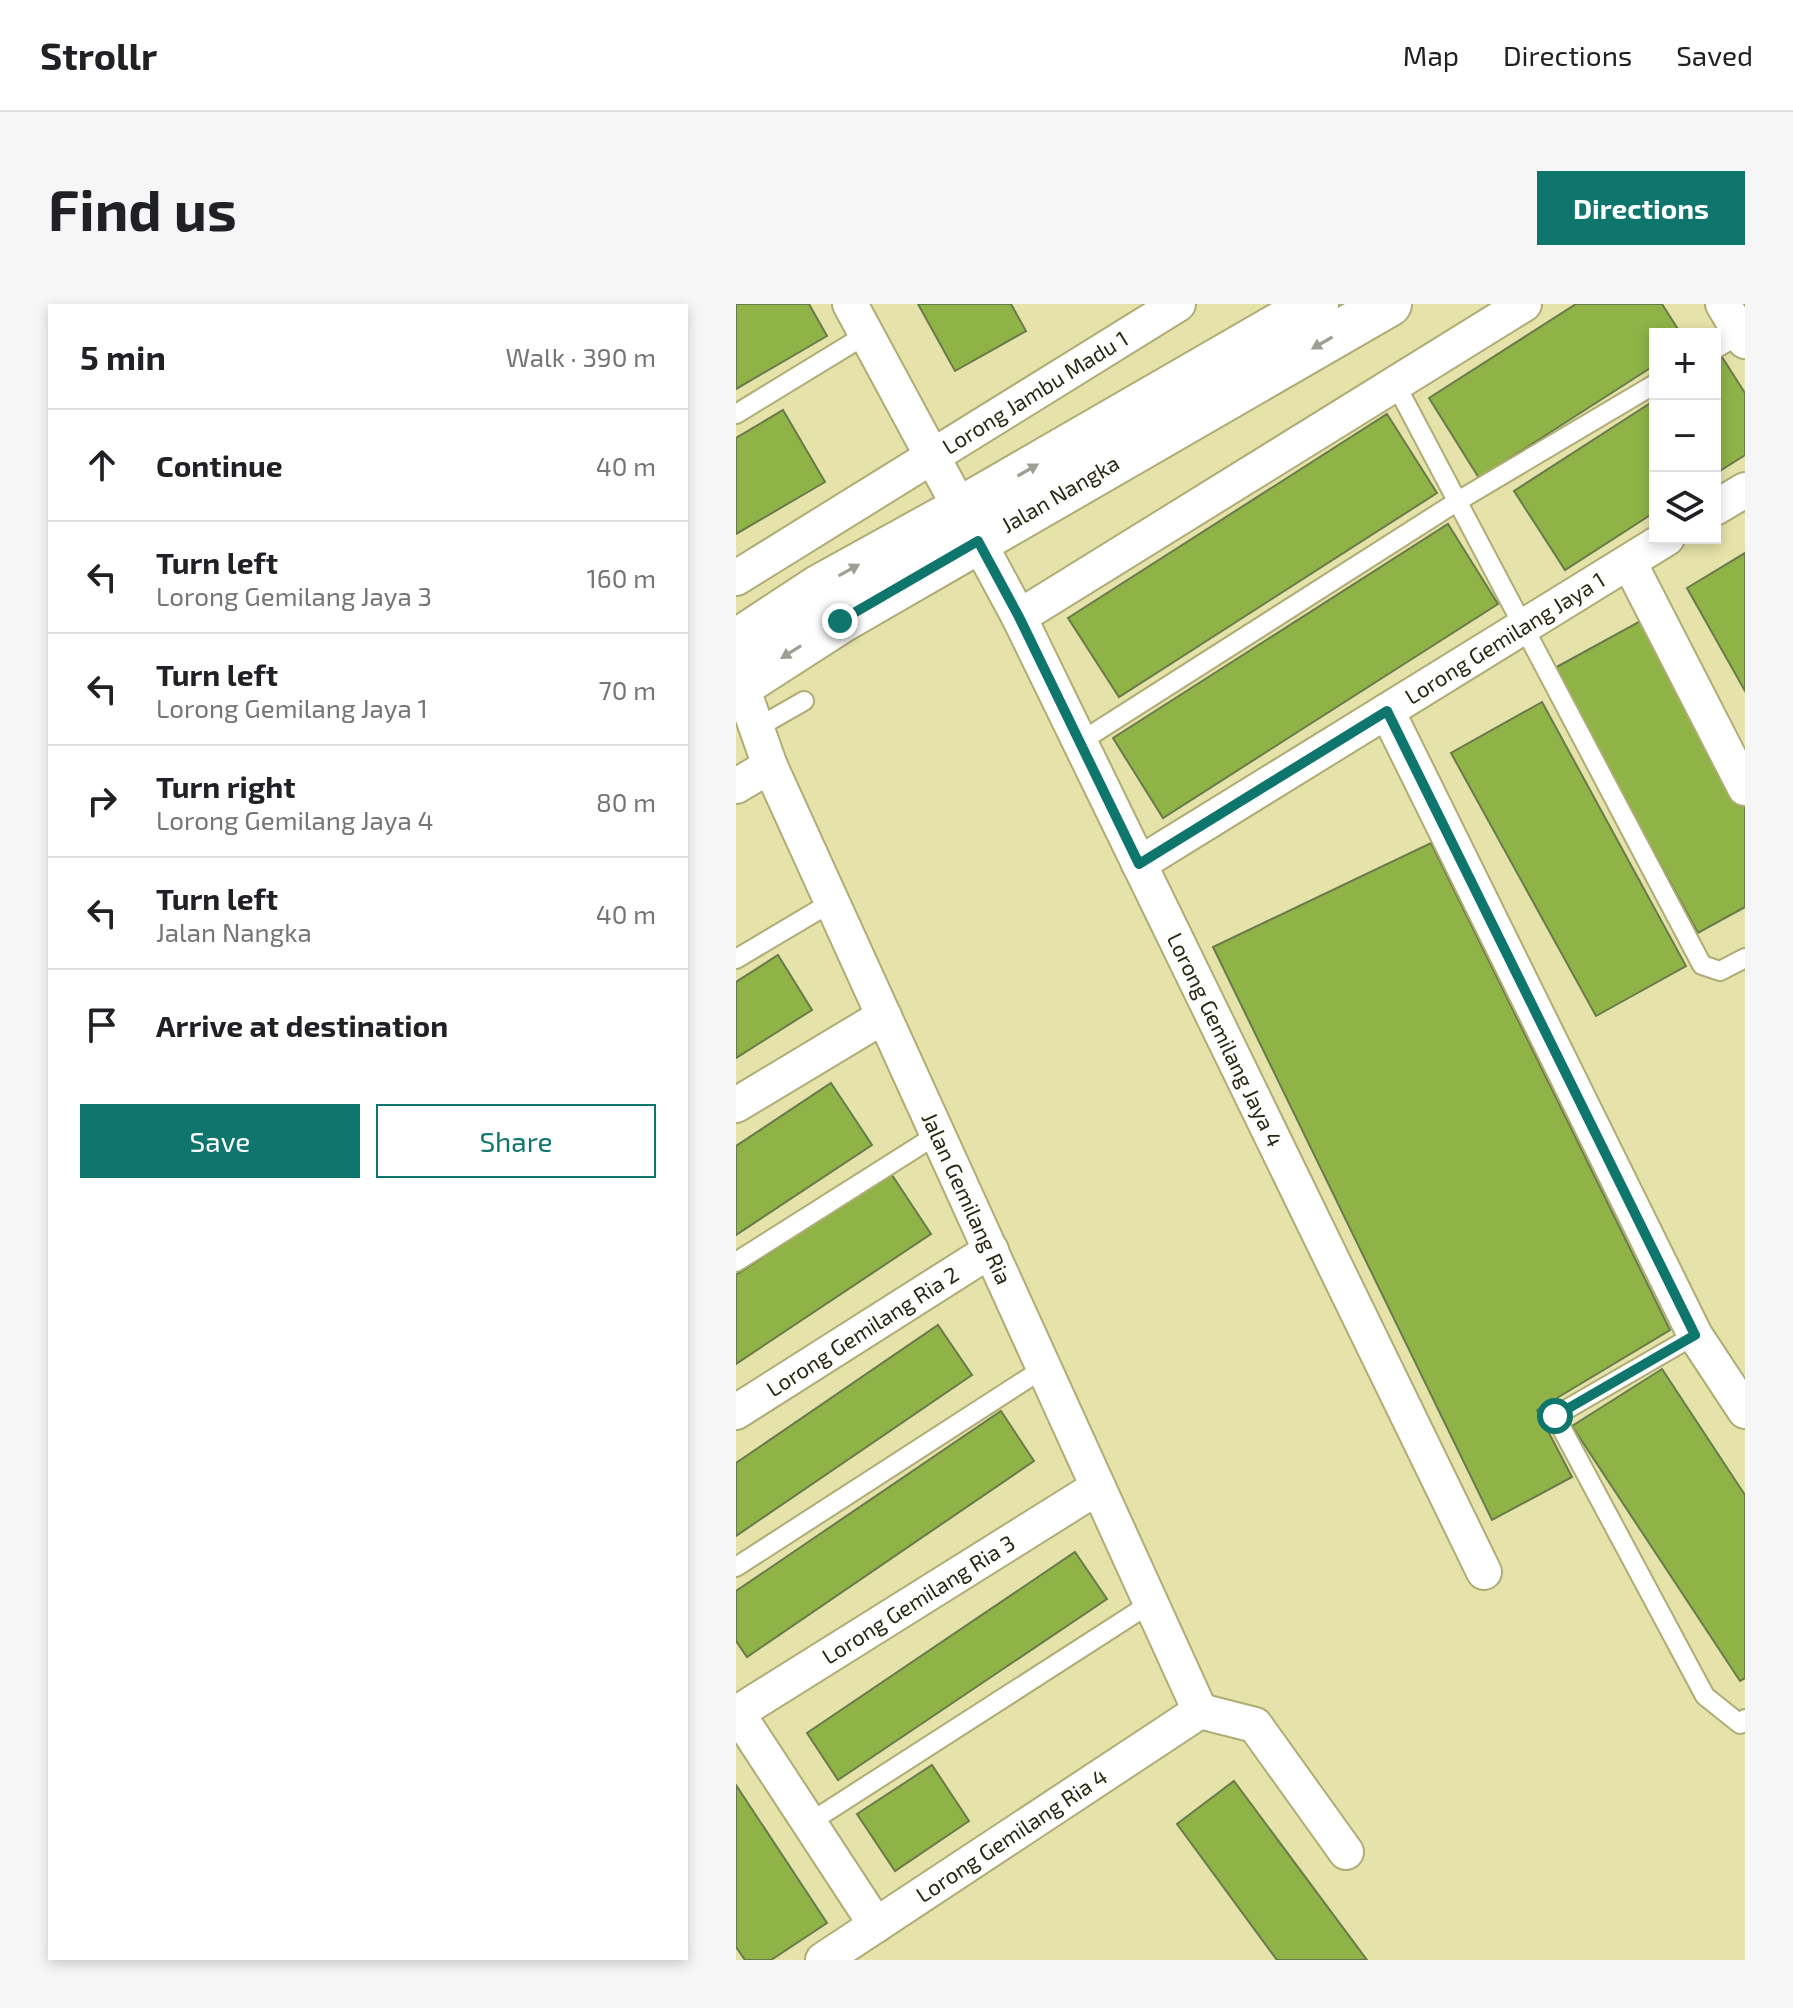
<!DOCTYPE html>
<html lang="en">
<head>
<meta charset="utf-8">
<style>
	:root { --surface:#fff; --page:#f6f6f6; --text:#202124; --muted:#757577; --line:#e0e0e0; --accent:#0f766e }
	body { margin:0; font-family:"Exo 2",sans-serif; background:var(--page); color:var(--text) }
	.controls { position:absolute; right:24px; top:24px; display:grid; overflow:hidden; border-radius:0px; box-shadow:0 4px 12px #0003 }
	.controls button { width:72px; height:72px; display:grid; place-items:center; padding:0; border:0; border-bottom:2px solid var(--line); background:var(--surface); color:var(--text); font:40px sans-serif }
	.stop { position:absolute; width:24px; height:24px; margin:-18px; border:6px solid #0f766e; border-radius:50%; background:#fff }
	.stop.end { background:#0f766e; border-color:#fff; box-shadow:0 2px 8px #0008 }
	.list { margin:0; padding:0; list-style:none }
	h2 { display:flex; justify-content:space-between; align-items:center; height:104px; margin:0; padding:0 32px; font-size:34px }
	h2 small { font-size:26px; font-weight:400; color:var(--muted) }
	.list li { display:grid; grid-template-columns:52px 1fr auto; gap:24px; align-items:center; box-sizing:border-box; height:112px; padding:0 32px; border-top:2px solid var(--line) }
	.list b { display:block; font-size:30px; white-space:nowrap }
	.list p { margin:0; font-size:26px; white-space:nowrap; color:var(--muted) }
	.list em { font-size:26px; font-style:normal; color:var(--muted) }
	.actions { display:flex; gap:16px; padding:24px 32px }
	.actions a { flex:1; padding:18px 0; border:2px solid var(--accent); border-radius:0px; text-align:center; font-size:28px; color:var(--accent) }
	.actions .main { background:var(--accent); color:#fff }
	.icon { flex:none; width:44px; height:44px; fill:none; stroke:currentColor; stroke-width:2; stroke-linecap:round; stroke-linejoin:round }
	.map { position:relative; flex:none; width:1009px; height:1656px; overflow:hidden; border-radius:0px }
	header { display:flex; align-items:center; gap:48px; box-sizing:border-box; height:112px; padding:0 40px; background:var(--surface); border-bottom:2px solid var(--line) }
	header strong { font-size:38px }
	nav { display:flex; gap:44px; margin-inline-start:auto; font-size:28px }
	.intro { display:flex; align-items:center; justify-content:space-between; box-sizing:border-box; height:192px; padding:0 48px }
	h1 { margin:0; font-size:56px }
	.button { padding:20px 36px; border-radius:0px; background:var(--accent); color:#fff; font-size:28px; font-weight:700 }
	main { display:flex; gap:48px; padding:0 48px }
	aside { flex:1; background:var(--surface); border-radius:0px; box-shadow:0 4px 12px #0003 }
	.map>svg:first-child { display:block }
</style>
</head>
<body>
<header>
<strong>Strollr</strong>
<nav><a>Map</a><a>Directions</a><a>Saved</a></nav>
</header>
<div class="intro"><h1>Find us</h1><a class="button">Directions</a></div>
<main>
<aside>
<h2>5 min<small>Walk · 390 m</small></h2>
<ul class="list">
<li><svg class="icon" aria-label="ahead" viewBox="0 0 24 24"><path d="M12 20V5M6 11l6-6 6 6"/></svg><div><b>Continue</b></div><em>40 m</em></li>
<li><svg class="icon" aria-label="left" viewBox="0 0 24 24"><path d="M17 20v-9H6M10 6l-5 5 5 5"/></svg><div><b>Turn left</b><p>Lorong Gemilang Jaya 3</p></div><em>160 m</em></li>
<li><svg class="icon" aria-label="left" viewBox="0 0 24 24"><path d="M17 20v-9H6M10 6l-5 5 5 5"/></svg><div><b>Turn left</b><p>Lorong Gemilang Jaya 1</p></div><em>70 m</em></li>
<li><svg class="icon" aria-label="right" viewBox="0 0 24 24"><path d="M7 20v-9h11M14 6l5 5-5 5"/></svg><div><b>Turn right</b><p>Lorong Gemilang Jaya 4</p></div><em>80 m</em></li>
<li><svg class="icon" aria-label="left" viewBox="0 0 24 24"><path d="M17 20v-9H6M10 6l-5 5 5 5"/></svg><div><b>Turn left</b><p>Jalan Nangka</p></div><em>40 m</em></li>
<li><svg class="icon" aria-label="arrive" viewBox="0 0 24 24"><path d="M6 21V4h12l-3 4 3 4H6"/></svg><div><b>Arrive at destination</b></div></li>
</ul>
<div class="actions"><a class="main">Save</a><a>Share</a></div>
</aside>
<div class="map">
<svg width="1009" height="1656" viewBox="0 0 1009 1656">
	<rect width="100%" height="100%" fill="#e5e2aa"/>
	<!-- building -->
	<path fill="#8fb347" stroke="#697a4b" stroke-width="2" d="M0,0H73L91,32L0,85Z
		M182,0H275L290,27L219,67Z
		M840,0H926L945,30H919V61L743,174L693,94Z
		M986,53L1009,89V151L979,170V58Z
		M919,96V208L829,266L778,187Z
		M47,106L89,178L0,230V134Z
		M651,110L701,189L383,393L332,314Z
		M712,220L762,300L427,514L377,434Z
		M1009,249V387L951,284Z
		M908,315L1009,500V603L962,629L817,365Z
		M806,398L950,662L860,712L715,449Z
		M695,539L934,1026L801,1106L836,1173L756,1216L477,643Z
		M42,651L76,706L0,754V678Z
		M95,779L136,841L0,931V842Z
		M154,868L195,930L0,1060V971Z
		M202,1021L236,1071L0,1232V1159Z
		M926,1065L1009,1191V1374L1004,1377L836,1122Z
		M265,1107L298,1157L11,1353L0,1337V1287Z
		M339,1248L371,1295L102,1476L71,1429Z
		M196,1461L233,1517L159,1567L121,1510Z
		M498,1477L631,1656H541L441,1520Z
		M0,1481L91,1619L35,1656H9L0,1643Z"/>
	<g fill="none" stroke-linecap="round" stroke-linejoin="round">
		<!-- service casing -->
		<g stroke="#afac76" stroke-width="22">
			<path id="service" d="M979,45L1005,30
				M660,81L966,661L984,667L1009,654
				M0,110L131,30
				M19,425L68,397
				M344,438L722,197L919,80
				M0,655L96,598
				M0,958L202,830
				M959,1031L819,1112L969,1392L1004,1420L1009,1415
				M0,1263L308,1064
				M73,1519L415,1299"/>
		</g>
		<!-- minor casing -->
		<g stroke="#afac76" stroke-width="38">
			<g id="minor">
				<path id="s1" d="M114,0L283,313L748,1268"/>
				<path d="M987,0L1009,37"/>
				<path d="M979,204L1009,186"/>
				<path d="M893,258L1009,484"/>
				<path id="s2" d="M0,274L442,0"/>
				<path d="M283,313L788,0"/>
				<path id="s3" d="M5,380L34,462L464,1407"/>
				<path d="M651,407L959,1031L1009,1107"/>
				<path d="M0,482L34,462"/>
				<path id="s4" d="M403,560L931,234"/>
				<path d="M0,801L148,712"/>
				<path id="s5" d="M0,1108L255,946"/>
				<path d="M0,1407L140,1621"/>
				<path d="M464,1407L519,1421L610,1548"/>
				<path id="s6" d="M1,1409L362,1183"/>
				<path id="s7" d="M87,1656L464,1407"/>
			</g>
		</g>
		<!-- tertiary casing -->
		<g stroke="#afac76" stroke-width="48">
			<g id="tertiary">
				<path d="M0,338L82,284L225,205L580,0"/>
				<path id="s8" d="M0,384L104,317L653,0"/>
			</g>
		</g>
		<!-- service -->
		<use href="#service" stroke="#fff" stroke-width="18"/>
		<!-- minor -->
		<use href="#minor" stroke="#fff" stroke-width="34"/>
		<!-- tertiary -->
		<use href="#tertiary" stroke="#fff" stroke-width="44"/>
	</g>
	<!-- one-way arrows -->
	<defs><path id="oneway-solid" d="M-6-.8H1V-3.2L6.5 0L1 3.2V.8H-6Z" transform="scale(2)"/></defs>
	<g fill="#9f9e94">
		<use href="#oneway-solid" transform="translate(586 39) rotate(150)"/>
		<use href="#oneway-solid" transform="translate(292 166) rotate(-30)"/>
		<use href="#oneway-solid" transform="translate(113 266) rotate(-29)"/>
		<use href="#oneway-solid" transform="translate(55 348) rotate(148)"/>
	</g>
	<g fill="none" stroke-linecap="round" stroke-linejoin="round">
		<!-- route -->
		<path stroke="#0f766e" stroke-width="10" d="M104,317L242,237L283,313L403,560L651,407L959,1031L819,1112"/>
	</g>
	<g text-anchor="middle" stroke-width="6" stroke-linejoin="round" paint-order="stroke">
		<!-- street labels -->
		<g font-size="22" fill="#292812" stroke="#e5e2aa">
			<text dy="8" stroke="none"><textPath href="#s2" startOffset="352">Lorong Jambu Madu 1</textPath></text>
			<text dy="8" stroke="none"><textPath href="#s8" startOffset="378">Jalan Nangka</textPath></text>
			<text dy="8" stroke="none"><textPath href="#s4" startOffset="430">Lorong Gemilang Jaya 1</textPath></text>
			<text dy="8" stroke="none"><textPath href="#s1" startOffset="826">Lorong Gemilang Jaya 4</textPath></text>
			<text dy="8" stroke="none"><textPath href="#s3" startOffset="562">Jalan Gemilang Ria</textPath></text>
			<text dy="8" stroke="none"><textPath href="#s5" startOffset="150">Lorong Gemilang Ria 2</textPath></text>
			<text dy="8" stroke="none"><textPath href="#s6" startOffset="214">Lorong Gemilang Ria 3</textPath></text>
			<text dy="8" stroke="none"><textPath href="#s7" startOffset="226">Lorong Gemilang Ria 4</textPath></text>
		</g>
	</g>
</svg>
<div class="controls">
<button>+</button>
<button>−</button>
<button><svg class="icon" aria-label="layers" viewBox="0 0 24 24"><path d="M12 4l9 5-9 5-9-5zM3 14l9 5 9-5"/></svg></button>
</div>
<div class="stop" style="left:819px;top:1112px"></div>
<div class="stop end" style="left:104px;top:317px"></div>
</div>
</main>
</body>
</html>
